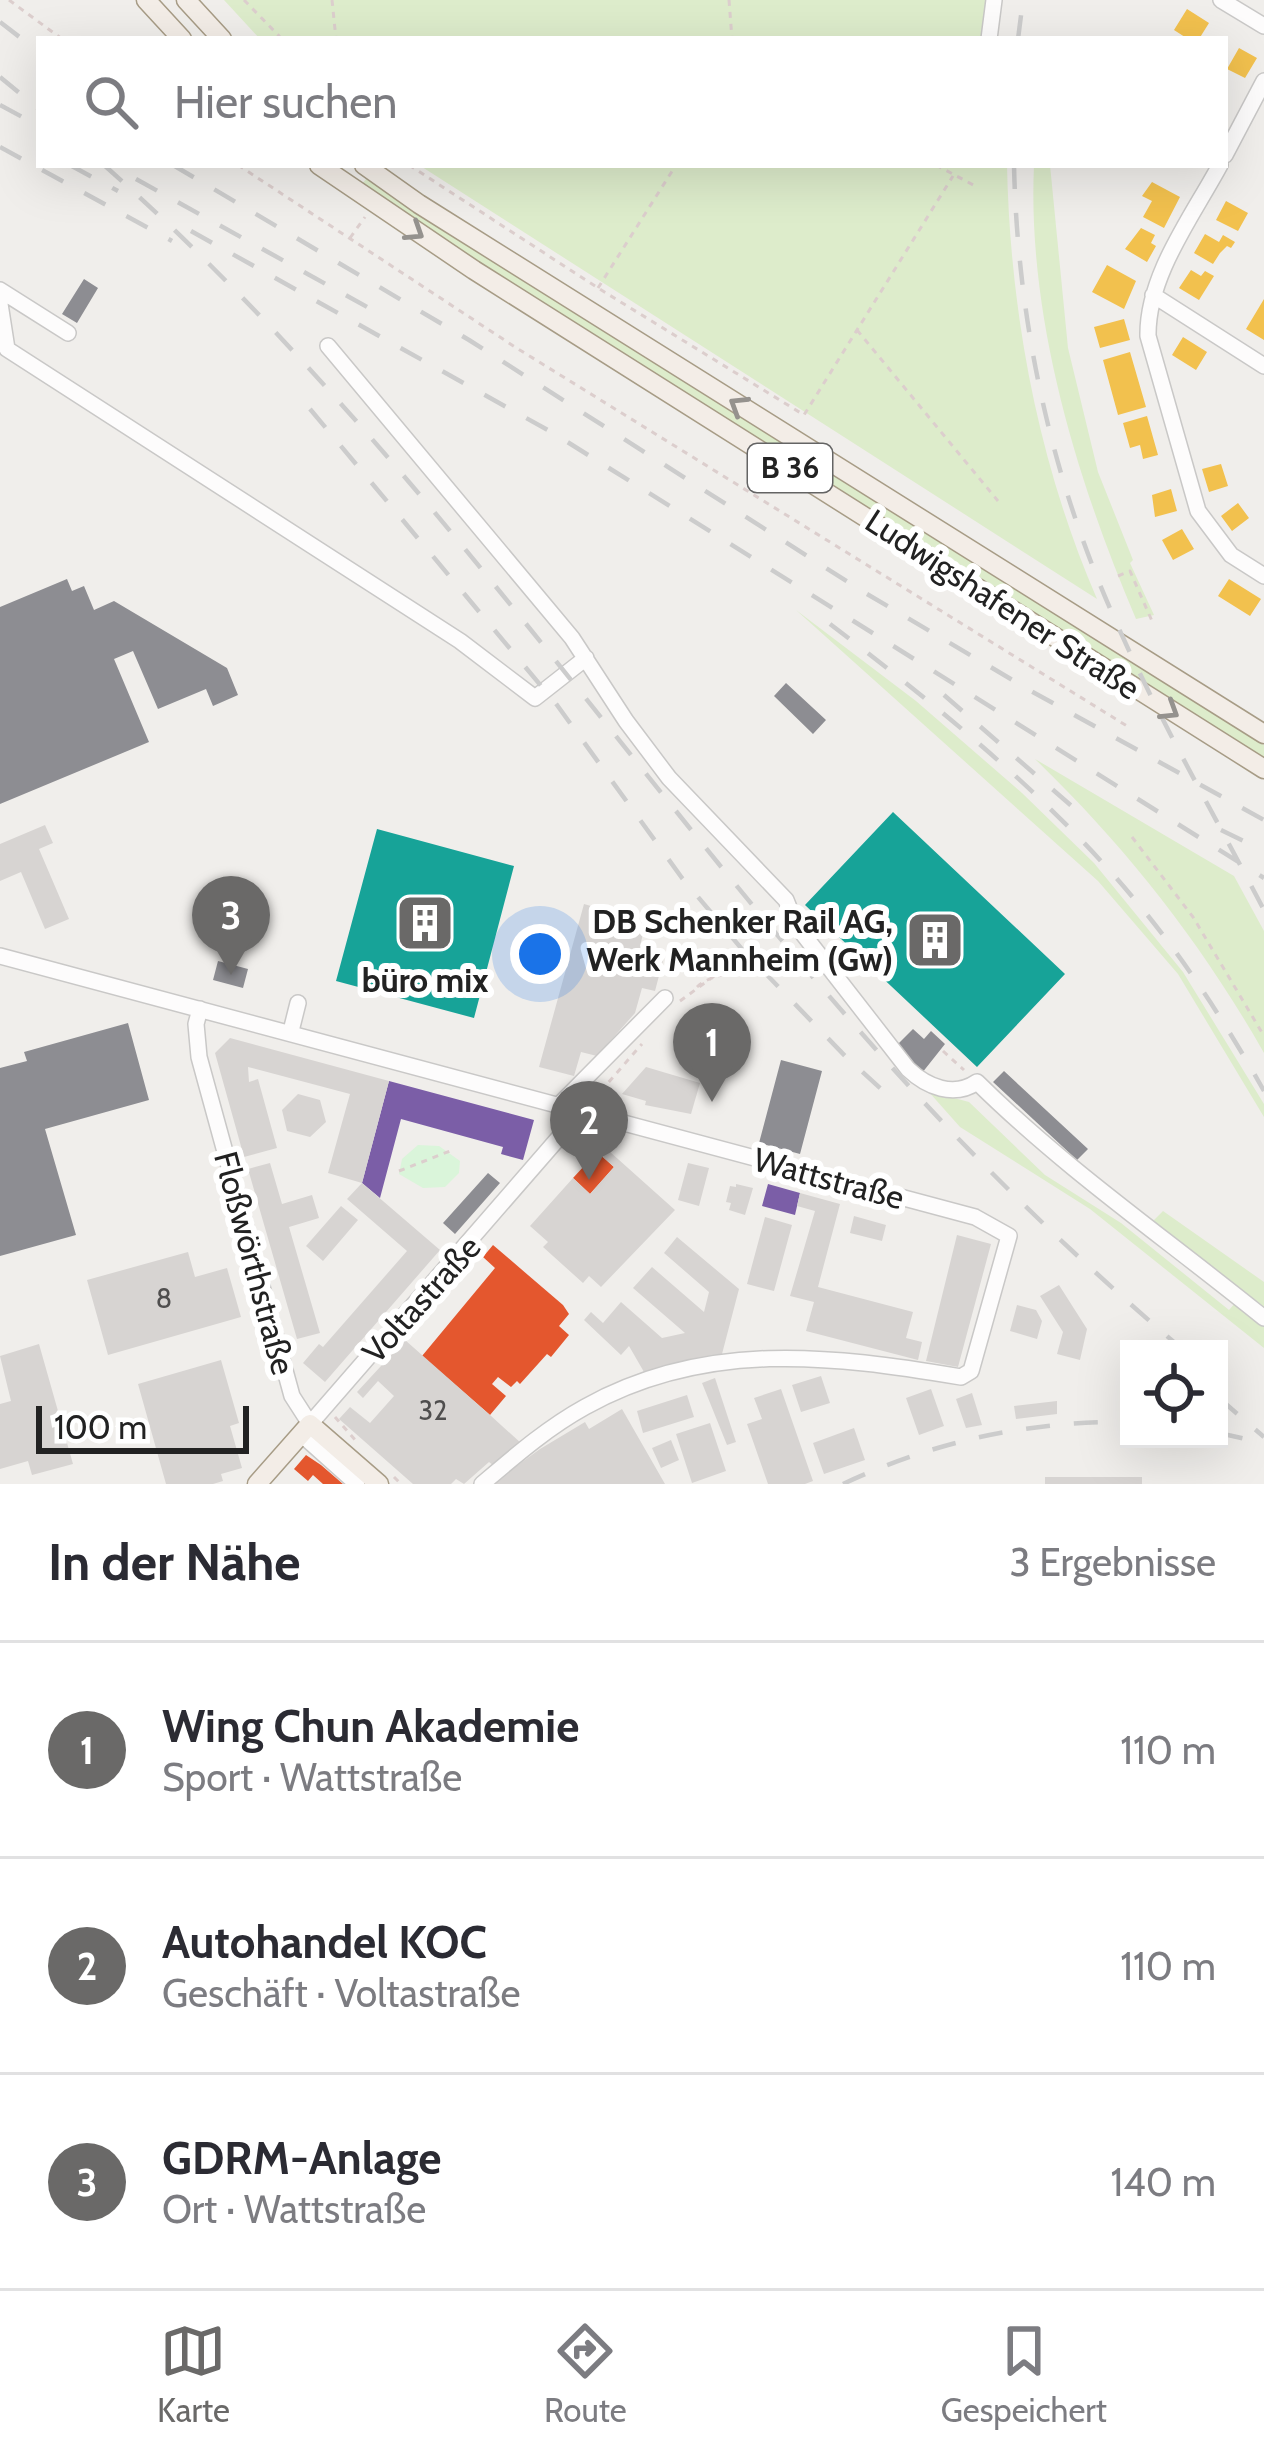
<!DOCTYPE html>
<html lang="de">
<head>
<meta charset="utf-8">
<style>
	:root { --surface:#fff; --page:#f2f2f3; --text:#2b2b33; --muted:#7c7c81; --line:#e1e1e2; --accent:#6a6968 }
	body { margin:0; font-family:Cabin,sans-serif; background:var(--page); color:var(--text) }
	.controls { position:absolute; right:36px; bottom:36px; display:grid; overflow:hidden; border-radius:0px; box-shadow:0 12px 48px #0002 }
	.controls button { width:108px; height:108px; display:grid; place-items:center; padding:0; border:0; border-bottom:3px solid var(--line); background:var(--surface); color:var(--text); font:60px sans-serif }
	.scale { position:absolute; left:36px; bottom:30px; width:213px; box-sizing:border-box; padding-left:12px; border:6px solid #222; border-top:0; font-size:33px; line-height:42px; white-space:nowrap; color:#222; -webkit-text-stroke:9px #fff; paint-order:stroke }
	.you { position:absolute; left:540px; top:954px; width:42px; height:42px; margin:-30px; border:9px solid #fff; border-radius:50%; background:#1a73e8; box-shadow:0 0 0 18px #1a73e833 }
	.badge { display:grid; place-items:center; width:78px; height:78px; border-radius:50%; background:var(--accent); color:#fff; font-size:39px; font-weight:700 }
	.pin { position:absolute; translate:-50% -99px; filter:drop-shadow(0 3px 6px #0008) }
	.pin::after { content:''; position:absolute; top:63px; width:42px; height:36px; background:inherit; clip-path:polygon(0 0,100% 0,50% 100%) }
	.list { margin:0; padding:0; list-style:none }
	h2 { display:flex; justify-content:space-between; align-items:center; height:156px; margin:0; padding:0 48px; font-size:51px }
	h2 small { font-size:39px; font-weight:400; color:var(--muted) }
	.list li { display:grid; grid-template-columns:78px 1fr auto; gap:36px; align-items:center; box-sizing:border-box; height:216px; padding:0 48px; border-top:3px solid var(--line) }
	.list b { display:block; font-size:45px; white-space:nowrap }
	.list p { margin:0; font-size:39px; white-space:nowrap; color:var(--muted) }
	.list em { font-size:39px; font-style:normal; color:var(--muted) }
	.icon { flex:none; width:66px; height:66px; fill:none; stroke:currentColor; stroke-width:2; stroke-linecap:round; stroke-linejoin:round }
	.map { position:relative; flex:none; width:1264px; height:1484px; overflow:hidden }
	.search { position:absolute; background:var(--surface); box-shadow:0 12px 48px #0002; left:36px; right:36px; top:36px; height:132px; display:flex; align-items:center; gap:30px; box-sizing:border-box; padding:0 42px; border-radius:0px; color:var(--muted); font-size:45px }
	.sheet { height:804px; background:var(--surface) }
	nav { display:flex; justify-content:space-around; align-items:center; box-sizing:border-box; height:168px; border-top:3px solid var(--line); background:var(--surface); font-size:33px; color:var(--muted) }
	nav a { display:grid; justify-items:center; gap:6px }
	nav .on { color:var(--accent) }
	.map>svg:first-child { display:block }
</style>
</head>
<body>
<div class="map">
<svg width="1264" height="1484" viewBox="0 0 1264 1484">
	<rect width="100%" height="100%" fill="#f0eeeb"/>
	<!-- grass -->
	<path fill="#ddeccb" d="M224,0H991L985,39H260Z
		M419,165H1007C1010,312 1038,463 1097,599Z
		M1034,165H1050L1068,348L1098,472L1133,560L1130,563L1154,615L1136,619C1077,481 1027,317 1034,165Z
		M367,178L1264,745V759L360,186Z
		M796,610L916,701L1022,793L1094,863L1183,972L1264,1104V1117L1178,974L1098,881Z
		M1035,759L1234,876L1264,931V1053C1201,942 1126,847 1035,759Z
		M928,1091L969,1102L1045,1175L1121,1223L1229,1310L1236,1302L1264,1325V1348L1090,1209L960,1127Z
		M1163,1211L1264,1282V1313L1153,1221Z"/>
	<!-- park -->
	<path fill="#daf5da" d="M418,1145L439,1146L460,1161L459,1173L445,1187L423,1188L399,1174L402,1159Z"/>
	<!-- homes -->
	<path fill="#f2c14e" d="M1187,9L1209,23L1199,39H1188L1174,30Z
		M1239,48L1257,58L1245,78L1227,69Z
		M1152,182L1180,197L1164,228L1143,217L1152,201L1142,196Z
		M1226,201L1248,213L1238,231L1216,220Z
		M1141,228L1155,235L1151,243L1156,246L1147,262L1125,249Z
		M1205,234L1219,242L1223,235L1235,242L1231,248L1227,246L1220,253L1213,264L1194,253Z
		M1107,265L1136,281L1124,309L1092,292Z
		M1191,270L1201,276L1205,271L1214,276L1199,300L1179,288Z
		M1264,299V340L1246,329Z
		M1124,319L1130,340L1100,348L1094,327Z
		M1183,337L1207,352L1196,370L1172,355Z
		M1130,352L1146,407L1118,415L1103,360Z
		M1147,416L1158,455L1143,459L1140,445L1130,448L1123,423Z
		M1221,464L1228,486L1209,492L1202,469Z
		M1171,489L1177,511L1155,517L1152,495Z
		M1238,503L1249,518L1232,531L1221,516Z
		M1182,529L1194,549L1173,560L1162,540Z
		M1229,579L1261,599L1250,616L1218,596Z"/>
	<!-- shops -->
	<path fill="#e4572e" d="M597,1152L614,1167L590,1194L573,1178Z
		M493,1245L563,1305L569,1314L559,1326L569,1335L551,1357L547,1354L520,1384L517,1381L511,1387L498,1377L492,1384L506,1396L490,1415L422,1356L495,1268L483,1257Z
		M306,1455L321,1465L343,1484H323L313,1475L308,1481L294,1469Z"/>
	<!-- offices -->
	<path fill="#7b5ea7" d="M389,1081L534,1120L523,1160L501,1154L503,1147L401,1119L380,1198L362,1183Z
		M768,1184L800,1193L795,1215L762,1206Z"/>
	<!-- public -->
	<path fill="#17a398" d="M893,812L1065,974L977,1067L805,905Z
		M377,829L514,866L474,1018L336,981Z"/>
	<!-- industry -->
	<path fill="#8d8d92" d="M84,279L98,288L77,323L62,314Z
		M67,579L72,591L84,586L94,610L114,601L227,668L238,695L213,706L206,689L158,709L133,651L114,659L149,742L0,804V607Z
		M786,683L826,720L813,734L774,696Z
		M218,961L248,969L243,988L213,980Z
		M128,1023L149,1100L45,1129L76,1235L0,1256V1068L27,1061L24,1052Z
		M913,1029L924,1039L931,1031L945,1044L922,1073L894,1048Z
		M781,1060L822,1071L800,1154L759,1143Z
		M1004,1071L1088,1149L1077,1160L993,1082Z
		M488,1173L500,1183L455,1234L443,1223Z"/>
	<!-- building -->
	<path fill="#d7d4d2" d="M45,825L53,843L39,849L69,919L45,929L21,872L0,881V844Z
		M584,904L622,915L618,927L643,934L640,946L665,953L655,991L642,988L635,1013L597,1056L581,1052L574,1076L539,1067Z
		M230,1038L389,1081L362,1183L328,1173L350,1094L248,1067L249,1082L258,1079L277,1148L244,1157L215,1053Z
		M646,1067L700,1083L691,1114L645,1105L646,1101L622,1094Z
		M298,1094L320,1100L326,1122L310,1137L287,1131L282,1110Z
		M609,1151L675,1210L601,1287L589,1276L583,1283L543,1247L548,1242L530,1226L573,1178L590,1194L614,1167L603,1157Z
		M270,1163L282,1204L312,1195L319,1218L289,1227L320,1333L297,1339L248,1169Z
		M688,1163L709,1168L699,1206L678,1200Z
		M362,1183L440,1250L325,1382L303,1363L319,1344L323,1347L407,1251L347,1199Z
		M736,1184L753,1188L745,1215L729,1210L731,1203L726,1202L730,1186L736,1187Z
		M800,1193L840,1204L818,1287L913,1312L906,1338L922,1342L918,1360L806,1331L814,1302L790,1296L815,1211L797,1206Z
		M341,1206L358,1220L323,1261L306,1246Z
		M854,1216L886,1225L882,1241L850,1233Z
		M765,1217L792,1225L774,1291L747,1284Z
		M957,1235L991,1244L958,1367L926,1361Z
		M677,1237L739,1289L722,1354L644,1372L629,1346L621,1355L584,1320L591,1312L603,1323L621,1302L662,1338L685,1333L633,1288L652,1267L704,1312L709,1292L664,1253Z
		M188,1252L195,1277L227,1268L241,1317L108,1355L87,1280Z
		M1059,1285L1087,1329L1080,1360L1057,1354L1063,1332L1040,1296Z
		M1017,1305L1036,1310L1042,1321L1037,1339L1010,1331Z
		M405,1340L490,1415L522,1444L494,1466L489,1462L464,1484L456,1479L451,1484H413L339,1419L350,1407L370,1423L394,1396L378,1381L363,1398L357,1392Z
		M39,1344L73,1464L32,1475L28,1461L0,1469V1404L11,1401L0,1356Z
		M221,1360L239,1423L230,1426L242,1468L221,1474L223,1481L213,1484H166L138,1384Z
		M821,1376L830,1403L801,1412L792,1385Z
		M715,1378L736,1442L727,1445L702,1383Z
		M781,1389L813,1481L805,1484H768L747,1424L762,1419L754,1398Z
		M931,1389L944,1426L919,1435L906,1398Z
		M972,1393L982,1425L966,1428L956,1399Z
		M687,1395L694,1417L643,1433L637,1411Z
		M1057,1401V1414L1016,1419L1014,1406Z
		M622,1409L665,1484H492L540,1449L585,1422L589,1429Z
		M710,1423L726,1471L692,1483L676,1434Z
		M854,1428L865,1460L824,1474L813,1443Z
		M671,1440L679,1460L661,1468L652,1448Z
		M1045,1477H1142V1484H1045Z"/>
	<g fill="none" stroke-linecap="round" stroke-linejoin="round">
		<!-- minor casing -->
		<g stroke="#c9c8c7" stroke-width="18">
			<path id="minor" d="M1221,0L1264,26
				M989,39L994,0
				M1225,155L1264,81
				M1220,165C1192,217 1147,276 1148,336L1198,511L1231,555L1264,576
				M0,290L68,333
				M1153,295L1264,366
				M0,304L7,349L460,641L535,698L586,658
				M328,346L572,638L626,721L669,778L786,900L796,925L908,1069C927,1087 954,1098 977,1082C1065,1169 1168,1240 1264,1318
				M0,956L975,1217L1009,1236L971,1371L961,1377C831,1355 705,1340 585,1407C547,1428 515,1456 482,1484
				M200,1009L196,1024L199,1057L292,1396L310,1424L582,1111
				M291,1031L298,1003
				M559,1105L665,998
				M301,1434L357,1484"/>
		</g>
		<!-- major casing -->
		<g stroke="#a79c86" stroke-width="21">
			<path id="major" d="M146,0L182,39
				M186,0L222,39
				M319,165L474,270L1264,769
				M364,165L419,204L1264,734
				M257,1484L310,1424L379,1484"/>
		</g>
		<!-- path -->
		<path stroke="#dccecd" stroke-width="3" stroke-dasharray="6 6" stroke-linecap="butt" d="M9,0L62,39
			M244,0L282,39
			M332,0L336,39
			M729,0L732,39
			M238,165L515,347L1127,726
			M409,165L598,288L804,415L953,176
			M936,165L977,187
			M350,238L365,217
			M598,288L676,165
			M857,330L998,501
			M1118,576L1130,571L1152,621
			M1132,837L1193,917L1264,1036
			M697,987C710,975 725,976 740,969
			M680,1001L717,974
			M943,1051L964,1070
			M593,1100L642,1044
			M399,1171L450,1151
			M335,1417L356,1441
			M394,1477L401,1484"/>
		<!-- minor -->
		<use href="#minor" stroke="#fdfcfc" stroke-width="15"/>
		<!-- major -->
		<use href="#major" stroke="#f3ede7" stroke-width="18"/>
		<!-- rail -->
		<path stroke="#ccc" stroke-width="4.5" stroke-dasharray="24 24" stroke-linecap="butt" d="M0,22L39,52
			M1018,39L1023,0
			M0,77L39,109
			M0,105L39,126
			M0,147L172,241
			M70,165L118,191
			M104,165C415,441 631,782 908,1085C994,1179 1086,1267 1182,1349
			M173,165L469,340L862,591L1031,691L1264,820
			M1014,165C1017,302 1043,439 1093,567C1139,685 1205,797 1264,910
			M136,179L378,313
			M191,231L553,433L1264,878
			M310,409L557,705L682,878L741,948L846,1057L890,1097
			M830,624C935,704 1044,792 1130,894C1182,955 1225,1022 1264,1091
			M944,695L1075,809
			M1221,830L1264,851
			M1219,1398L1264,1437
			M1219,1433L1264,1443
			M843,1484C935,1441 1028,1421 1129,1422"/>
	</g>
	<!-- one-way arrows -->
	<defs><path id="oneway-chevron" d="M-2-3.5L2.5 0L-2 3.5" fill="none" stroke-width="1.6" stroke-linecap="round" stroke-linejoin="round" transform="scale(3)"/></defs>
	<g stroke="#95928e">
		<use href="#oneway-chevron" transform="translate(415 232) rotate(33)"/>
		<use href="#oneway-chevron" transform="translate(738 405) rotate(-148)"/>
		<use href="#oneway-chevron" transform="translate(1170 711) rotate(32)"/>
	</g>
	<!-- icons -->
	<defs>
		<g id="building-square" transform="scale(3)"><rect x="-9" y="-9" width="18" height="18" rx="4" fill="#6a6968" stroke="#fff"/><path d="M-4-6H4V6H1V3H-1V6H-4ZM-2.5-4.3h1.7v1.8h-1.7ZM.8-4.3h1.7v1.8H.8ZM-2.5-1h1.7V.8h-1.7ZM.8-1h1.7V.8H.8Z" fill="#fff"/></g>
	</defs>
	<g fill-rule="evenodd">
		<use href="#building-square" x="425" y="923"/>
		<use href="#building-square" x="935" y="940"/>
	</g>
	<g text-anchor="middle" stroke-width="12" stroke-linejoin="round" paint-order="stroke">
		<!-- number labels -->
		<g font-size="27" fill="#4f4e4e">
			<text x="164" y="1308">8</text>
			<text x="433" y="1420">32</text>
		</g>
		<!-- shield labels -->
		<rect fill="#fff" stroke="#646464" stroke-width="3" x="748" y="444" width="84" height="48" rx="9"/>
		<g font-size="30" font-weight="bold" fill="#222">
			<text x="790" y="478">B 36</text>
		</g>
		<!-- street labels -->
		<g font-size="33" fill="#222" stroke="#fff">
			<text transform="translate(1003 604) rotate(33)" y="12">Ludwigshafener Straße</text>
			<text transform="translate(829 1178) rotate(15)" y="12">Wattstraße</text>
			<text transform="translate(255 1263) rotate(75)" y="12">Floßwörthstraße</text>
			<text transform="translate(421 1299) rotate(-48)" y="12">Voltastraße</text>
		</g>
		<!-- poi labels -->
		<g font-size="33" font-weight="bold" fill="#222" stroke="#fff" text-anchor="end">
			<text x="893" y="933">DB Schenker Rail AG,<tspan x="893" dy="38">Werk Mannheim (Gw)</tspan></text>
			<text x="425" y="992" text-anchor="middle">büro mix</text>
		</g>
	</g>
</svg>
<div class="controls">
<button><svg class="icon" aria-label="locate" viewBox="0 0 24 24"><circle cx="12" cy="12" r="6"/><path d="M12 2v4M12 18v4M2 12h4M18 12h4"/></svg></button>
</div>
<div class="scale">100 m</div>
<div class="you"></div>
<div class="pin badge" style="left:712px;top:1102px">1</div>
<div class="pin badge" style="left:589px;top:1180px">2</div>
<div class="pin badge" style="left:231px;top:975px">3</div>
<div class="search"><svg class="icon" aria-label="search" viewBox="0 0 24 24"><circle cx="10" cy="10" r="6"/><path d="M15 15l6 6"/></svg>Hier suchen</div>
</div>
<section class="sheet">
<h2>In der Nähe<small>3 Ergebnisse</small></h2>
<ul class="list">
<li><span class="badge">1</span><div><b>Wing Chun Akademie</b><p>Sport · Wattstraße</p></div><em>110 m</em></li>
<li><span class="badge">2</span><div><b>Autohandel KOC</b><p>Geschäft · Voltastraße</p></div><em>110 m</em></li>
<li><span class="badge">3</span><div><b>GDRM-Anlage</b><p>Ort · Wattstraße</p></div><em>140 m</em></li>
</ul>
</section>
<nav>
<a class="on"><svg class="icon" aria-label="map" viewBox="0 0 24 24"><path d="M3 6l6-2 6 2 6-2v14l-6 2-6-2-6 2zM9 4v14M15 6v14"/></svg>Karte</a>
<a><svg class="icon" aria-label="directions" viewBox="0 0 24 24"><path d="M12 3l9 9-9 9-9-9zM9 14v-3h6M13 9l2 2-2 2"/></svg>Route</a>
<a><svg class="icon" aria-label="saved" viewBox="0 0 24 24"><path d="M7 4h10v16l-5-4-5 4z"/></svg>Gespeichert</a>
</nav>
</body>
</html>
